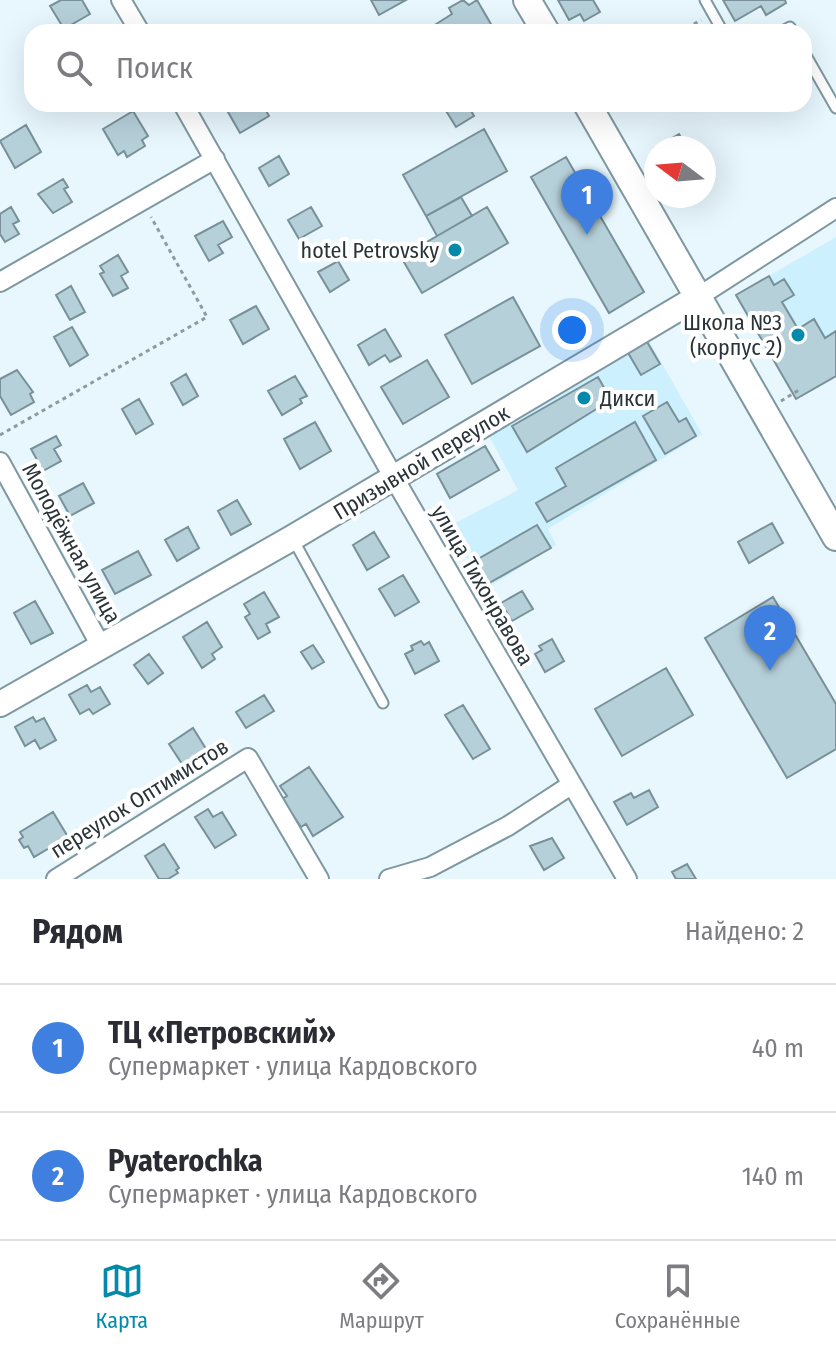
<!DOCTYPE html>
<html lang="ru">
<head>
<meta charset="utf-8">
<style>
	:root { --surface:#fff; --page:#f2f2f3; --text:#2b2b33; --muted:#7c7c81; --line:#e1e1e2; --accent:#038aaa }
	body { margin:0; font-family:"Fira Sans Condensed",sans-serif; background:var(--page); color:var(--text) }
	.compass { position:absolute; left:644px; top:136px; width:72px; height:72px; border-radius:50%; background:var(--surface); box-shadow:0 8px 32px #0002; rotate:286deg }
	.you { position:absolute; left:572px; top:330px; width:28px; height:28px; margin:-20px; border:6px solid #fff; border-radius:50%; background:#1a73e8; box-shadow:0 0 0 12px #1a73e833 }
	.badge { display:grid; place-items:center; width:52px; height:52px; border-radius:50%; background:var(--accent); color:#fff; font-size:26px; font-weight:700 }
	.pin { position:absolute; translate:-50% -66px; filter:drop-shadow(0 2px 4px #0008) }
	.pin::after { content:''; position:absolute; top:42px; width:28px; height:24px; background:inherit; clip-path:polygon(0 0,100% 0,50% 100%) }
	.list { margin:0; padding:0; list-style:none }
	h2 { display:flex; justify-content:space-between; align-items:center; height:104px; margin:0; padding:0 32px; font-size:34px }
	h2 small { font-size:26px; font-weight:400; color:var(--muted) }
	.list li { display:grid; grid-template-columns:52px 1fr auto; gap:24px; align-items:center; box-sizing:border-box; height:128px; padding:0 32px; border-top:2px solid var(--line) }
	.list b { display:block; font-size:30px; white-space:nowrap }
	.list p { margin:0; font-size:26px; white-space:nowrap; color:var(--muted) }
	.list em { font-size:26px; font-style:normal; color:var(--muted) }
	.icon { flex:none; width:44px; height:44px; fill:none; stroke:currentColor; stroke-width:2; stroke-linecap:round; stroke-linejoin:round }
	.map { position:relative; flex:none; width:836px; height:879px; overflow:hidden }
	.search { position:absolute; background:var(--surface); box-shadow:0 8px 32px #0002; left:24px; right:24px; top:24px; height:88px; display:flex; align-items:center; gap:20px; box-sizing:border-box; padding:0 28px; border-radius:24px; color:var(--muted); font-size:30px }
	.sheet { height:360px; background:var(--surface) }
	nav { display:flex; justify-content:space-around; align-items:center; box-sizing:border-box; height:112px; border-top:2px solid var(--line); background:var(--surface); font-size:22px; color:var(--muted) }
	nav a { display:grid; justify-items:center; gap:4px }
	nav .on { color:var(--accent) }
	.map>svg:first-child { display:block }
</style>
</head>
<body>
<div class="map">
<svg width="836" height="879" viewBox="0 0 836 879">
	<rect width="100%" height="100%" fill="#e7f7fd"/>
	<!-- built -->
	<path fill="#ccf0fd" d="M836,237V376L796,399L736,295Z
		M648,339L702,434L548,529L556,545L484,590L450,526L518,490L487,432Z"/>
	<!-- building -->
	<path fill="#b6d0da" stroke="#779099" stroke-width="2" d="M61,0H82L90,14L64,29L50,6Z
		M371,0H406L379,15Z
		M463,0L469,5L477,0L495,31L436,32L433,26L452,14L449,8Z
		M558,0H593L600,12L584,21L580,14L569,20Z
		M723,0H785L786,3L766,15L761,6L735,21Z
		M242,104H262L269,116L240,133L228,112Z
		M447,104H467L474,116L456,127L443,106Z
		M133,111L148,136L142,140L145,146L127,157L124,151L118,155L103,129Z
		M26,125L41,152L15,168L0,141Z
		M484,129L507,171L426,216L403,175Z
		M679,134L687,148L656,149L655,148Z
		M279,156L289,174L269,186L259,168Z
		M566,157L644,292L609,313L531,177Z
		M63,179L68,187L64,189L72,202L53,213L38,194Z
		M461,197L472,216L437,236L426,216Z
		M11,207L19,221L13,224L19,234L5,242L0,234V214Z
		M311,207L322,226L299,239L288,220Z
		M487,207L508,243L422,293L401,257Z
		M223,221L232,237L218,245L223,253L209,261L195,236Z
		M118,255L128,272L121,276L128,288L113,296L100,274L104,272L100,266Z
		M338,261L349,280L330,292L318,272Z
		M769,276L774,285L784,279L794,295L782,302L798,329L814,319L825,338L836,331V376L796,399L736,295Z
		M71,286L85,312L70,320L56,295Z
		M513,297L540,346L472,384L445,335Z
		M256,306L269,329L243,344L230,320Z
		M72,327L88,355L70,366L54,337Z
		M385,329L401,356L390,362L385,355L369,365L358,345Z
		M646,340L660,364L641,375L627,351Z
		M427,360L449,397L403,424L381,387Z
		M17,370L33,392L30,394L34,402L11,415L0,396V379Z
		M186,374L198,396L183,405L171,383Z
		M295,376L307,396L300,399L302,403L282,415L268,391Z
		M598,377L611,400L527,452L512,426Z
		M139,399L153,424L136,434L122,409Z
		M667,402L679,422L686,418L696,436L665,454L643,416Z
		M315,422L331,451L300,469L284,439Z
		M635,422L656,460L547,522L536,503L566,486L556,468Z
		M56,436L61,445L54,449L61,461L43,471L31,449Z
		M485,446L499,470L450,498L437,474Z
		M83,483L94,503L70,516L59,496Z
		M237,500L251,524L231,535L218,511Z
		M772,523L783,543L749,563L738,542Z
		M537,525L551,548L484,586L471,563Z
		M188,527L199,548L177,561L165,540Z
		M374,532L389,557L367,570L353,545Z
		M138,551L151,575L115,594L102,570Z
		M403,575L419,602L395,616L379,589Z
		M522,591L533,609L512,621L501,603Z
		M264,592L279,617L266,624L270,632L258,639L245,617L250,614L244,604Z
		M773,597L836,704V749L787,778L705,638Z
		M35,601L53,633L31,644L14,613Z
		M207,622L222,647L212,654L215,659L202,668L183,637Z
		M552,639L564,661L545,672L535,654L542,650L539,646Z
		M421,641L424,645L429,642L439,661L415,674L405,654L413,650L411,646Z
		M313,645L324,662L312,669L301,652Z
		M149,654L163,673L148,684L134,665Z
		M666,668L693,715L622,756L595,709Z
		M87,685L91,692L100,687L110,704L93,714L89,709L80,714L69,695Z
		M264,695L274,711L246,728L236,712Z
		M463,705L490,749L473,759L445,715Z
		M33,717L36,722L44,718L56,740L40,749L35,740L25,746L15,727Z
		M193,728L208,752L184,767L169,744Z
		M309,767L343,817L313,836L306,824L301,827L282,799L287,796L280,786Z
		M649,790L658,807L627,825L614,802L631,793L634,798Z
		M208,809L213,817L222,812L236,835L215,848L195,817Z
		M53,812L68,837L34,857L28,846L24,848L19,840L23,837L20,832Z
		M552,838L564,858L544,870L530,846Z
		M164,844L179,868L176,870L178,873L168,879H159L145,856Z
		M687,864L696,879H676L672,872Z"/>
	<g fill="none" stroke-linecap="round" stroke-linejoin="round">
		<!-- lane casing -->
		<g stroke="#7e97a0" stroke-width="13">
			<path id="lane" d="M705,0L723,32
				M781,32L790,27L792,32
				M804,52L836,108
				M294,541L383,703"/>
		</g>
		<!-- street casing -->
		<g stroke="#7e97a0" stroke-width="22">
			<path id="street" d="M121,0L140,32
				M183,104L394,478L627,879
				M0,282L215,159
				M698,297L836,208
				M0,462L102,648
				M56,879L248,758L319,879
				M389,879L430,867L508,826L571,785"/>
		</g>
		<!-- secondary casing -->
		<g stroke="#7e97a0" stroke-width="28">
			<path id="secondary" d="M0,704L292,538L698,297"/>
		</g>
		<!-- primary casing -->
		<g stroke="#7e97a0" stroke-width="30">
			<path id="primary" d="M527,0L546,32
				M587,104L836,537"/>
		</g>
		<!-- path -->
		<path stroke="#8d9a9f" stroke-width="3" stroke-dasharray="4 4" stroke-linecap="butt" d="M680,32L701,20
			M781,401L799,390
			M0,435L207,317L151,217"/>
		<!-- lane -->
		<use href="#lane" stroke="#fff" stroke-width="9"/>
		<!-- street -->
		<use href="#street" stroke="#fff" stroke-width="18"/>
		<!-- secondary -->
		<use href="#secondary" stroke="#fff" stroke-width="24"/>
		<!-- primary -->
		<use href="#primary" stroke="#fff" stroke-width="26"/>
	</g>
	<!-- markers -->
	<g fill="#038aaa" stroke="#fff" stroke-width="3">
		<circle cx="455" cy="250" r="8"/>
		<circle cx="798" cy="335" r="8"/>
		<circle cx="584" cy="398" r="8"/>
	</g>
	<g text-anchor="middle" stroke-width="8" stroke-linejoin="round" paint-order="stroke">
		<!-- poi labels -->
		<g font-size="22" fill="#2a3438" stroke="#fff" text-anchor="end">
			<text x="439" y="258">hotel Petrovsky</text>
			<text x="782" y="330">Школа №3<tspan x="782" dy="25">(корпус 2)</tspan></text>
			<text x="600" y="406" text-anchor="start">Дикси</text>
		</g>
		<!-- street labels -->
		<g font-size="22" fill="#2a3438" stroke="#fff">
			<text transform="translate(421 462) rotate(-31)" y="8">Призывной переулок</text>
			<text transform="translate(72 543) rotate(61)" y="8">Молодёжная улица</text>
			<text transform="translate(483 585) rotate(60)" y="8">улица Тихонравова</text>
			<text transform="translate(139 798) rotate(-32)" y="8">переулок Оптимистов</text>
		</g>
	</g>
</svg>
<svg class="compass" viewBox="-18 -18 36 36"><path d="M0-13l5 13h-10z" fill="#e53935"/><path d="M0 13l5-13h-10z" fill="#7c7c81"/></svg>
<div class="you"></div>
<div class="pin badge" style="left:587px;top:235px;background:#3f7fe0">1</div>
<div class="pin badge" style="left:770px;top:671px;background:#3f7fe0">2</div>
<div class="search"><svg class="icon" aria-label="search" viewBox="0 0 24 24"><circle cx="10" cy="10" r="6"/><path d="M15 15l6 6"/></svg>Поиск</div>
</div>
<section class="sheet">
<h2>Рядом<small>Найдено: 2</small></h2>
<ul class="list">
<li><span class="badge" style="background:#3f7fe0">1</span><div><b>ТЦ «Петровский»</b><p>Супермаркет · улица Кардовского</p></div><em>40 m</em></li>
<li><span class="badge" style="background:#3f7fe0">2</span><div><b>Pyaterochka</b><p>Супермаркет · улица Кардовского</p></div><em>140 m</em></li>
</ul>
</section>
<nav>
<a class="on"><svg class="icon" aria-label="map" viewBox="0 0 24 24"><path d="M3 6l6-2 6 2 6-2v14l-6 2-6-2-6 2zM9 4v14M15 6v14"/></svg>Карта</a>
<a><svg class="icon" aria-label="directions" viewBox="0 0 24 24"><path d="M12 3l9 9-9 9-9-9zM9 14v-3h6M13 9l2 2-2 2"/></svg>Маршрут</a>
<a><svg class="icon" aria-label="saved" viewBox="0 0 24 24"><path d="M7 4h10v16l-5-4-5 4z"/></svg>Сохранённые</a>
</nav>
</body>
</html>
